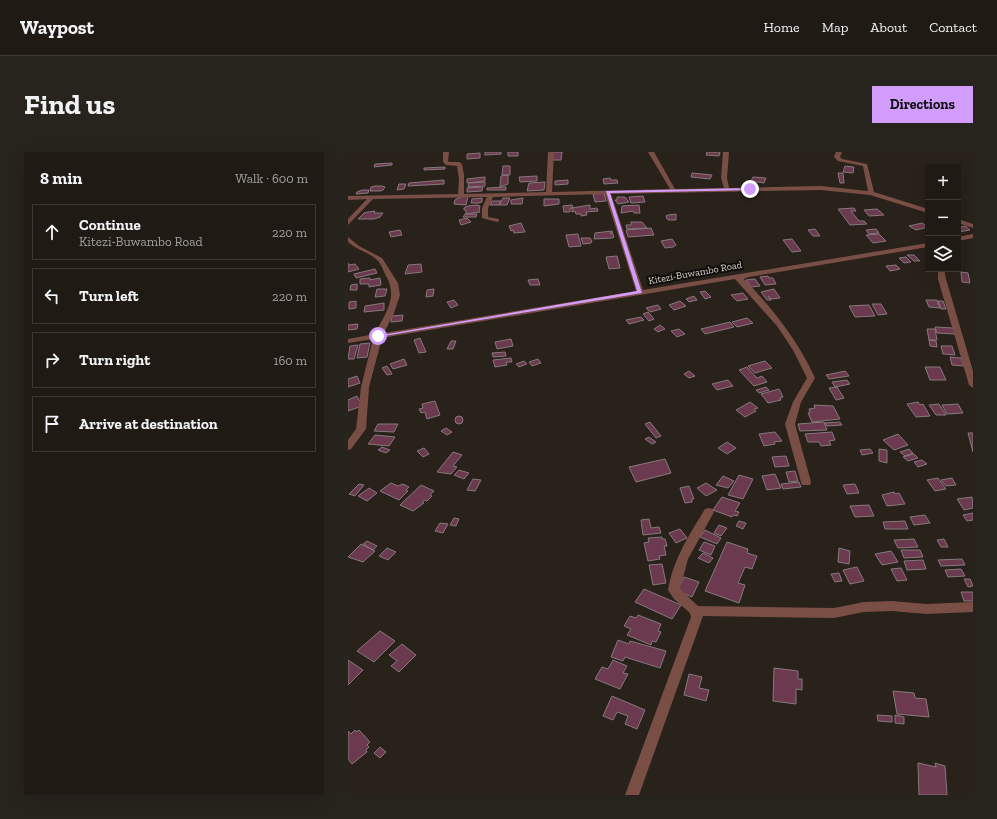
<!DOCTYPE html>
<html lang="en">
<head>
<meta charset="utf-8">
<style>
	:root { --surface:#1f1a14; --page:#27231d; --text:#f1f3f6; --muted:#a1a1a0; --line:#3c3834; --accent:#d29cfd }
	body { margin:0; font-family:"Zilla Slab",serif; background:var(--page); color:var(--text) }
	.controls { position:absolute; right:12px; top:12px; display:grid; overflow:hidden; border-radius:0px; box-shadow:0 4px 16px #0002 }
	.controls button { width:36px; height:36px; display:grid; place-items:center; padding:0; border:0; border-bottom:1px solid var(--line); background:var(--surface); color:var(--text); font:20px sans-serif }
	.stop { position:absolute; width:12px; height:12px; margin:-9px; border:3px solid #d29cfd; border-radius:50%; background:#fff }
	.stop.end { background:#d29cfd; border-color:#fff; box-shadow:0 1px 4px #0008 }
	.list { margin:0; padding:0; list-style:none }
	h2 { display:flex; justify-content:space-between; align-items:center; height:52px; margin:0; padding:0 16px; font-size:17px }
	h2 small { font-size:13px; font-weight:400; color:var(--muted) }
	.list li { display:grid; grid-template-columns:26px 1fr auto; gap:12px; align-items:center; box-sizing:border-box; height:56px; margin:0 8px 8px; padding:0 8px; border:1px solid var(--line); border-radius:0px }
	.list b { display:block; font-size:15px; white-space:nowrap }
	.list p { margin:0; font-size:13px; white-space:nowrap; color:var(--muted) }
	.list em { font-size:13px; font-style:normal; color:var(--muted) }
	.icon { flex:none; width:22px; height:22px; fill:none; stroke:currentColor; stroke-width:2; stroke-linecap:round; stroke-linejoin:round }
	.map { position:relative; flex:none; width:625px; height:643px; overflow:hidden; border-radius:0px }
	header { display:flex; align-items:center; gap:24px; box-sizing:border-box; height:56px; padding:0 20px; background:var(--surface); border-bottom:1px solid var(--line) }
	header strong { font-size:19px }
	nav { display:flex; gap:22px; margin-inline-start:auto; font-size:14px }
	.intro { display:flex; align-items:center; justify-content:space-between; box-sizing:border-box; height:96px; padding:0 24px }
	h1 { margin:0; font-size:28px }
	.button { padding:10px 18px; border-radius:0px; background:var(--accent); color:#111; font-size:14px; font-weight:700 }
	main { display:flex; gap:24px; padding:0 24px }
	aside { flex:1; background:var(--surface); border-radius:0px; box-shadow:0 4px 16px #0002 }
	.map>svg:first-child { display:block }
</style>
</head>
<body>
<header>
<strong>Waypost</strong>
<nav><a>Home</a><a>Map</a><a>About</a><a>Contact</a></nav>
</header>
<div class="intro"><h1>Find us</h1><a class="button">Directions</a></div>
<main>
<aside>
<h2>8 min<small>Walk · 600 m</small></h2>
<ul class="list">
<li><svg class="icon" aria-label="ahead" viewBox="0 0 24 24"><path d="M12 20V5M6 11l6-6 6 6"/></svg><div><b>Continue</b><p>Kitezi-Buwambo Road</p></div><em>220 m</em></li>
<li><svg class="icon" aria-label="left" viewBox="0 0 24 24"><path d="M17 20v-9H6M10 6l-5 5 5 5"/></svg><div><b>Turn left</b></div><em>220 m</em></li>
<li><svg class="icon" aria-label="right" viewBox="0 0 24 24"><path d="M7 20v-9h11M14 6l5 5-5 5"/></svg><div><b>Turn right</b></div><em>160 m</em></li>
<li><svg class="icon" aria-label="arrive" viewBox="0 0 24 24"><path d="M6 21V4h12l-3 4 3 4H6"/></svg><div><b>Arrive at destination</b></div></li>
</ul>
</aside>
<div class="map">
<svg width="625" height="643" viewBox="0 0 625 643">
	<rect width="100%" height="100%" fill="#29221b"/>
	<!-- building -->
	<path fill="#6c3a4e" stroke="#85797d" d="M137,0H153V2L137,3Z
		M160,0H170V4H160Z
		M205,0H214L213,8H204Z
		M359,0H372L371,4L358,3Z
		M132,1V6L119,7V2Z
		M44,11V13L26,15L27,12Z
		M155,14H162V23H154Z
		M497,14L506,15L505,21L495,20Z
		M97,15V17L76,18V16Z
		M344,21L364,23L362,27L343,25Z
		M490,21H495L496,31H492Z
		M160,23V32L152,35L153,24Z
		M189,24V29L172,30L171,25Z
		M137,25V29L119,31V27Z
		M405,25L418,26L416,31L403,29Z
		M262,26L263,28H269L270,31L256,32L255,27Z
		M96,28V32L60,34L61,31Z
		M220,28V32L207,33V29Z
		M137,30V34L120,35L121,31Z
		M197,30L196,38L179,39L181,31Z
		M51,32H58L56,37L49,38Z
		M27,34H34L37,35L35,38L32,39H22L23,35Z
		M135,35L134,39L119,40V36Z
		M158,35V38H139V36Z
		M14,38H21L20,41L8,42L9,40Z
		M256,41L258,49L247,50L245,42Z
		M120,44L118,53L106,52L107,48L112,45Z
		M295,44L297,50L283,51L281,45Z
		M269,45H277L281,50L270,52L267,48H269Z
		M134,46V50L131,51H123L124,47Z
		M155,46H162L159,53H151Z
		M175,46L174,52H163V48Z
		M196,47H211V52L196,54Z
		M144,49H153L151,53H142Z
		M129,53L132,54L131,58L132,60L118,62V58H116V56L120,54Z
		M224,53L225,56H222V60H216L215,54Z
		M242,53V57L249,56L250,59L238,60L239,63L233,64V62H228L227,59L224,60V56Z
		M291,53L292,61H286L285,59L273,61L274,54Z
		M506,56L508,59H503L511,69H516L519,72L502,73L490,57Z
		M529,57L536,63L521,64L516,58Z
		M20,60L27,59L26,61H35L32,65L26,67H10L16,61Z
		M117,62H129L128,65H115Z
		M328,62V68H321L319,67L318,64L320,63Z
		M119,66L123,70L113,73L111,68Z
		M283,70H294L299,76L279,77L278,73H283Z
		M173,71L177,80L166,81L165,78L163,79L161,74Z
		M574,71L580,75L568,78L561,74Z
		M617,74L622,78L610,80V76Z
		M303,76L306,83L280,85L278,78Z
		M467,77L472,84H465L460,78Z
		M528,77L531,81L521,82L518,78Z
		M52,78L54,83L43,85L41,80Z
		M264,79L265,81H262L265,82L266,85L264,86L246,87L247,81Z
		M230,82L233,94L221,95L218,83Z
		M531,82L538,89L525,91L518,83Z
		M233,86H242L244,89L243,91L235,92Z
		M324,87L328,93L325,95L317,96L313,89Z
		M444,87L453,99L444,100L435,88Z
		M559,103H566L572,109H566Z
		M269,104L272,116L261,117L258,105Z
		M558,105L563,110L556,111L551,106Z
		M0,111L1,113L7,112L11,117L0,120Z
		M73,112L74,120L57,122L60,113Z
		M548,113L552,117L542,119L538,114Z
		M27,117L29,121L8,126L6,122Z
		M613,120L620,121L622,131L614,130Z
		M420,124L421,126H425L428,132L417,133L412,125Z
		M22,126V128L32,126L33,133L21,135V132H12V127Z
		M190,127L192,133H182L180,128Z
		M407,127L412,134L403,135L398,128Z
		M9,132V138H2L3,133Z
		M29,137H39L37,144L27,145Z
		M86,137L85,144L78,145L79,138Z
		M426,137L432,146L423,147L420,144L423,148H419L413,140Z
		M357,139L363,145L357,147L352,140Z
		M395,141L400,147L389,149L383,143Z
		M346,144L349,148L341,150L338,147Z
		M106,148L110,153L103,156L99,150Z
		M578,148H589L592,156L581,155Z
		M8,149V156L1,157V150Z
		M332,149L338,154L326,158L321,153Z
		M590,149H595L598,157H593Z
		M36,151V158L16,160L17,154Z
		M524,152H533L539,162L530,163Z
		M310,153L313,157L302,160L298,156Z
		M521,153L527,164L507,165L501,154Z
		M300,160L306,167L301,169L295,162Z
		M55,163L54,169L43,170L44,164Z
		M293,165L296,168L281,172L278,168Z
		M399,166L405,171L389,175L384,170Z
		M382,170L386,175L357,182L353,177Z
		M10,172L9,177L0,178V173Z
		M312,173L317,177L310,180L306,177Z
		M587,175L605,176L607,182L589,181Z
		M331,177L337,182L329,185L323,179Z
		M579,177H587L589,188H581Z
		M72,186L78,200L71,201L66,188Z
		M163,187L165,194L149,197L147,190Z
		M581,188L588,189L589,195L582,194Z
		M103,189H108L105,197H99Z
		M22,191L19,205L9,206L12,192Z
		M10,193L6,207H0L2,194Z
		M593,194H604L607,203L595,202Z
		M157,200L158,204L145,205L144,201Z
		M602,205L613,206L616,214L604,213Z
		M163,206L164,210H158L159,213L147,215L145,208Z
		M56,207L59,213L45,217L42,212Z
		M190,207L193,211L184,214L181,210Z
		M176,209L179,212L171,215L168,212Z
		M417,209L424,216L407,221L400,214Z
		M39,214L44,222L39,223L34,216Z
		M399,215L409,226L414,224L419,230L406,234L391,218Z
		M577,215H592L598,228H582Z
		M341,219L347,224L341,226L336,222Z
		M497,219L501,224L481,227L478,223Z
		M9,224L12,231L0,235V227Z
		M380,228L385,234L369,238L364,232Z
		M499,228L502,232L487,235L484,230Z
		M418,235L421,238L411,241L408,238Z
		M489,235L496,246L488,248L481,236Z
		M431,237L435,245L432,246L433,248L420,251L413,242Z
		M9,244L14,254L0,259V248Z
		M87,249L92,263L79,267L77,260L73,261L71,257L75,256L74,252Z
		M402,250L410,256L406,257L408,259L397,265L388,258Z
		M570,250L572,253L575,252L582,264L568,265L559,252Z
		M591,252L598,263H588L581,253Z
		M610,252L615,261L599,262L594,253Z
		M466,253L485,254L492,267L464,270L460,261H462L461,257L467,256Z
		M107 268a4 4 0 1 1 8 0a4 4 0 1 1-8 0Z
		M302,270L313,284L308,286L297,272Z
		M476,270L479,278L452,279L450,272Z
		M492,270L494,273L479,274L477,271Z
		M30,272H50L46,280L26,279Z
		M98,276L104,280L99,283L93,279Z
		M427,280L434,289L426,290L427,292L416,294L411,282Z
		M484,280L487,288L481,289L483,293L473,294L471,290H460L457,282Z
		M620,281H625V300Z
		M550,282L560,293L546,298L535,288Z
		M27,283L47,285L41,294L20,292Z
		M301,285L308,290L304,292L297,287Z
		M379,290L388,296L379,302L370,296Z
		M34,295L42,298L38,301L30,298Z
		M76,296L81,302L75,305L69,299Z
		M522,297L525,301L514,303L512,298Z
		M531,297L539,298V311L531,309Z
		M561,297L565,301L557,304L552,300Z
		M105,300L114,303L105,314L109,315L103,322L89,320Z
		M566,302L570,306L560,309L555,305Z
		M438,304L441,314L427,315L424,305Z
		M317,307L323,321L288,330L281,315Z
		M574,308L579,312L570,315L566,310Z
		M111,318L121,321L116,327L106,323Z
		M447,319L450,329L441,330L438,320Z
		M427,322L433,336L419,338L414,324Z
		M391,323L405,327L395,347L380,343Z
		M375,324L386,329L380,336L368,333Z
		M590,326L598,337L587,339L579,328Z
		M604,326L608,333L598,334L593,328Z
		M125,327L133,328L127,339L119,338Z
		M451,330L453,335L435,337L433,332Z
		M43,331L50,334L55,332L61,335L58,338L60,339L51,348L32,339Z
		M358,331L369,338L358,344L349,336Z
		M11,332L16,333L7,344L1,342Z
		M507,332L511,341L499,342L495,333Z
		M73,333L86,339L82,343L84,344L79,349L76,348L74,350L76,351L65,359L52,353Z
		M341,334L346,347H344V350L337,351L332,336Z
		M21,336L29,341L19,349L10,344Z
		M546,340L547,342L551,341L557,352L539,354L534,343Z
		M374,345L392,351L387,359L391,360L389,364L386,363L384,365L365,358Z
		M624,345L625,356L616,358L609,347Z
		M521,353L526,364L507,365L502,354Z
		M625,361V368L619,369L615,363Z
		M577,363L582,371L566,373L562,365Z
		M106,366L111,367L108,374L102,373Z
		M301,367L303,376L311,375L313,381L295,383L293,368Z
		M391,369L398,371L395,377L388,374Z
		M557,369L560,377H537L535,370Z
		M92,371L100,372L95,381L87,379Z
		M371,373L379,376L373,384L366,381Z
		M332,377L339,386L328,391L321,381Z
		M357,378L373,386L369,392L352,385Z
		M314,385V387H317L319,394H316L318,403L311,404L312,407L300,409L296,391L301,390L300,386Z
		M566,387L570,395L550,396L546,388Z
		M596,387L600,395H593L589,388Z
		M19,389L29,394L25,398L15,392Z
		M356,390L367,394L363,403L351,398Z
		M379,390L400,397L399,401L409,404L404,417L397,415L390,431L397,433L391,451L357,439Z
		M13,392L27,399L15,410L0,405Z
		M39,396L48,400L40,408L31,404Z
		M491,396L502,399L501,412L490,410Z
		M553,398H572L575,405L556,406Z
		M543,399L550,410L534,413L527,402Z
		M355,401L365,406L361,411L350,406Z
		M614,407L617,413L593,414L590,408Z
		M575,408L578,417L559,418L556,409Z
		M314,412L318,431L305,433L301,413Z
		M509,415L516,429L502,432L495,418Z
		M553,416L559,428L549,429L543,417Z
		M613,417L617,424L600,425L597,418Z
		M491,421L494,429L487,430L483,422Z
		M336,425L351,430L344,445L329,439Z
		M616,427H622L625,434L620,435Z
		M296,437L333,453L324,467L287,450Z
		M613,440H625V449H616Z
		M290,463L313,472L310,479L313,480L308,490L304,489L303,493L279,483L283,477L276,474L282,464L288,466Z
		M32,479L47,489L26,510L9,499Z
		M270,488L281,492L282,489L318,499L312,516L277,505L275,509L263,505Z
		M54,492L68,503L51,520L43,514L49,509L41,503Z
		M0,508L15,518L0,533Z
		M265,508L279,514L275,521L280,522L272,537L247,527L254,515L260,517Z
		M426,516L450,519V527H454V538L448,537V552L425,549Z
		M341,522L354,525L351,536L361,538L358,549L336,543Z
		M545,539L566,541L567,546L578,547L581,565L549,562Z
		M264,544L297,558L289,577L277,572L280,564L269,560L265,568L255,564Z
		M529,563L544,564V570L530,569Z
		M547,563L556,565V572L547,571Z
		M7,578L8,580L11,578L22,590L19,593L21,595L18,598L19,600L4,612L0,607V579L3,582Z
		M32,595L38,600L32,606L26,601Z
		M570,611L588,615L587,611L597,614L599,643H571Z"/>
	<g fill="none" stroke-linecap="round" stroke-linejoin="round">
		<!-- minor -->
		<path fill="#794e44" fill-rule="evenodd" d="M95,0H101L100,9L101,10H111L114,12L116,23V42L198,40L200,0H206L204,40L322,37L300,0H306L327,37L376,36L373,26L375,0H381L379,26L381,36L473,34L520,39L515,14L490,9L486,5L488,0H494L492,5L494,7L519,12L526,40L580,57V61L522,43L473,38L263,42L295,138L580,91V95L401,125L396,127C425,157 450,188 467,226L453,250L447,272L463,330L462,333H454L453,330L437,272L445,250L459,226L445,198L429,174L387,127L34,186L21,235L18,277L3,297L0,298V288L8,277L13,235L25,187L0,191V187L27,182C38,160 51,145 37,122C35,118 33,111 29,108C22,101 9,98 0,90V85L11,94L34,106L50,131L52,143L46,161L36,181L288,139L257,42L145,45L140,56V65L151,67V69L149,70L134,66V56L139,45L25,47L0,73V67L19,47L0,48V44L110,42L111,27L109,14L98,13L95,10Z
			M610,67L625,72V76L610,71Z
			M625,82V86L610,89V85Z
			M590,117H596L598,127L625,219V236L621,233L590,127Z
			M361,356L365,357L366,360L340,407L332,437L350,454L486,456L516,450L544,449L578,452L625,450V460L578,462L544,459L516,460L486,466L355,464L291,643H277L343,465L342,461L326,447L320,438C325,408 341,383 357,357Z"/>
	</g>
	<!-- route -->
	<path fill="#d29cfd" d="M402,36L404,38L262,41L294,141L30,185L28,184L289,139L258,39Z"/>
	<g text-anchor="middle" stroke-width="4" stroke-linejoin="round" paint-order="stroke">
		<!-- far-street labels -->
		<g font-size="10" fill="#d9d5d0" stroke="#0f0c09">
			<text transform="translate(347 120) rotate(-10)" y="4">Kitezi-Buwambo Road</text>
		</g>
	</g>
</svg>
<div class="controls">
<button>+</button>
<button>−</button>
<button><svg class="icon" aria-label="layers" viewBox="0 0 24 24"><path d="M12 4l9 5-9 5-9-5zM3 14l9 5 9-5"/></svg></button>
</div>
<div class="stop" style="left:30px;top:184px"></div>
<div class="stop end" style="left:402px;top:37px"></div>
</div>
</main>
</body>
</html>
